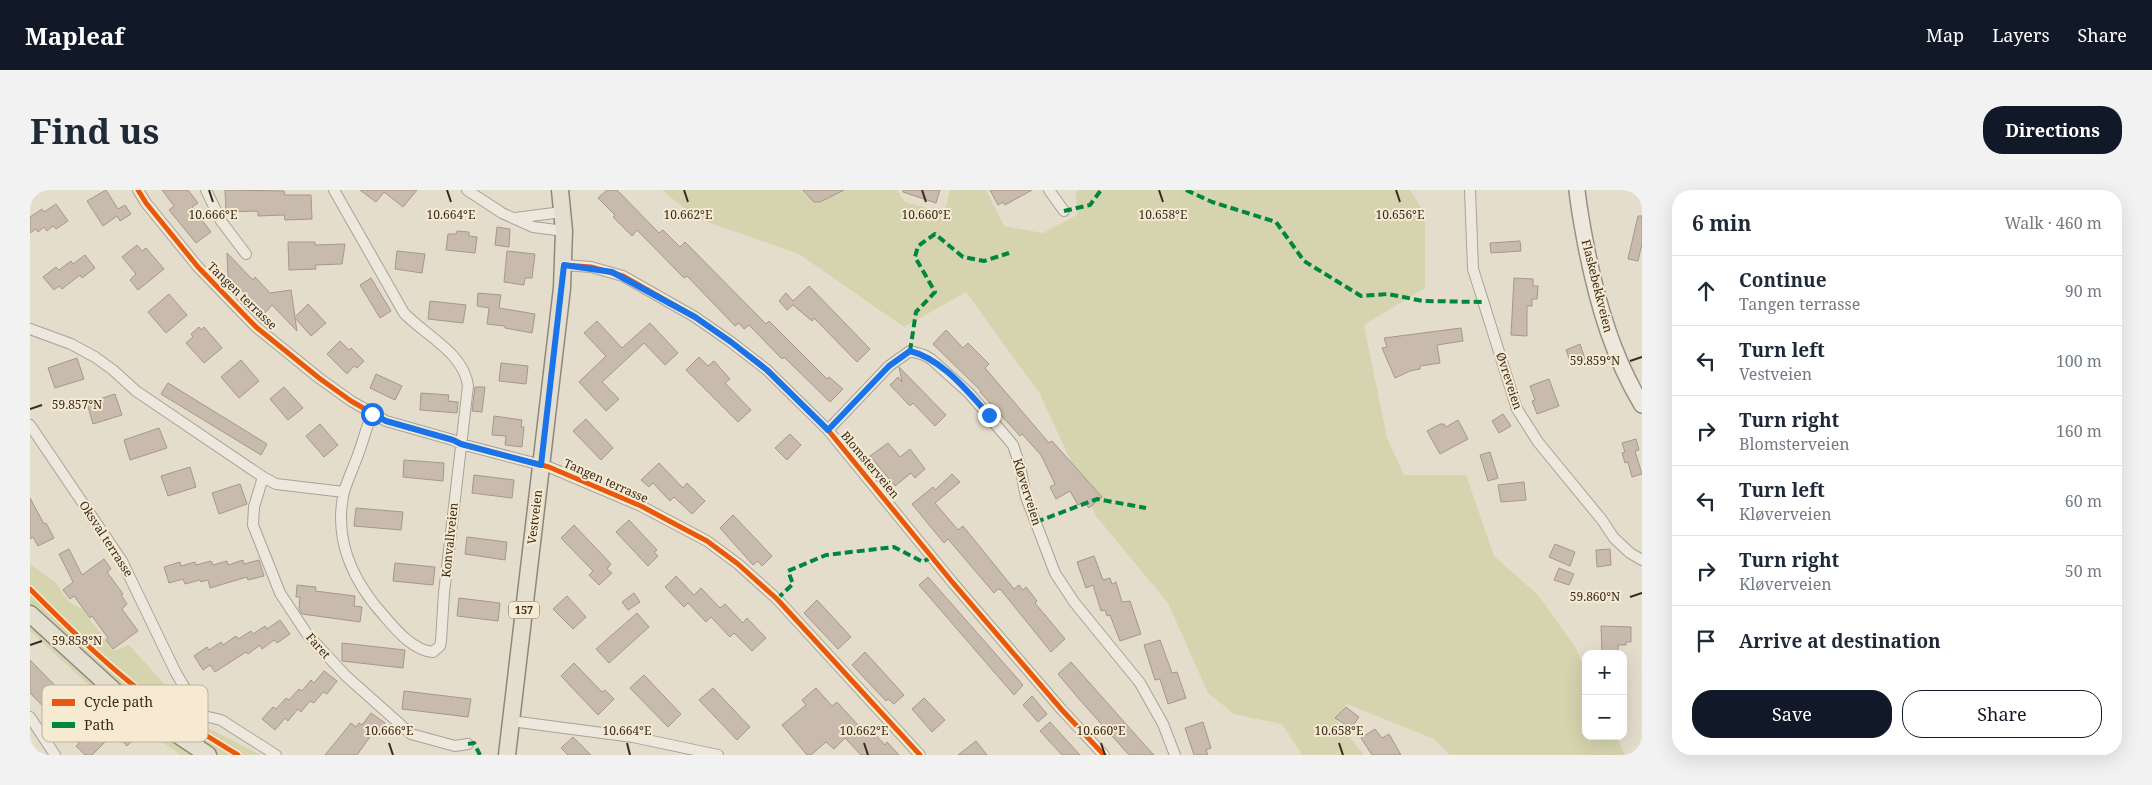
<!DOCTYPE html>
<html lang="en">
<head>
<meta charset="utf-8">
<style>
	:root { --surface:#fff; --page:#f2f2f3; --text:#1f2937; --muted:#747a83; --line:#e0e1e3; --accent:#111827 }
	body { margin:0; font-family:"Noto Serif",serif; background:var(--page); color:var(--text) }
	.controls { position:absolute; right:15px; bottom:15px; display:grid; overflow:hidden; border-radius:10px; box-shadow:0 5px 20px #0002 }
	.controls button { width:45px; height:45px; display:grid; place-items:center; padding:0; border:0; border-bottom:1px solid var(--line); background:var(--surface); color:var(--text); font:25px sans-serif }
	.stop { position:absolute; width:15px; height:15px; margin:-11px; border:4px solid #1a73e8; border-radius:50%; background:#fff }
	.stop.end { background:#1a73e8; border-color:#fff; box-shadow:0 1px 5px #0008 }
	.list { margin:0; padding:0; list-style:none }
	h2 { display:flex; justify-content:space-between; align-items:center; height:65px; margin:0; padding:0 20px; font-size:21px }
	h2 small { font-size:16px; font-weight:400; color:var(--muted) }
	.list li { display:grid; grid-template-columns:32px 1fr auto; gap:15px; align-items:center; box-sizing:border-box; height:70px; padding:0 20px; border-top:1px solid var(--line) }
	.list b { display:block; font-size:19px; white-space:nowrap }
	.list p { margin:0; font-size:16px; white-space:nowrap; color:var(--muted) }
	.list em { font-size:16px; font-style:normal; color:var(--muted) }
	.actions { display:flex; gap:10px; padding:15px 20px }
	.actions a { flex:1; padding:11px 0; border:1px solid var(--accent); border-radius:20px; text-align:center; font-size:18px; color:var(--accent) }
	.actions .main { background:var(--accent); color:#fff }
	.icon { flex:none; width:28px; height:28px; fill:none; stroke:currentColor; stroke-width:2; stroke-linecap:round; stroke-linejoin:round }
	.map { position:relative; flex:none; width:1612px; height:565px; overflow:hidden; border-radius:20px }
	header { display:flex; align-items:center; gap:30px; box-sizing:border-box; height:70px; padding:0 25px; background:var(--accent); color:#fff }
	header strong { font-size:24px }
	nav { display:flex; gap:28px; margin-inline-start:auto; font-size:18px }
	.intro { display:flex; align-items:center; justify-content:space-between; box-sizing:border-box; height:120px; padding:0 30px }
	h1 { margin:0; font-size:35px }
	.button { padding:12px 22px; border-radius:20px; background:var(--accent); color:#fff; font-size:18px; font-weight:700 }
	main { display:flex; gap:30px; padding:0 30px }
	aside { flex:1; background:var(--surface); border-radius:20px; box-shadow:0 5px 20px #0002 }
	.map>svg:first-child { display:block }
</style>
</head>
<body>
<header>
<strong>Mapleaf</strong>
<nav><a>Map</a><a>Layers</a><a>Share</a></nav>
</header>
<div class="intro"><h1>Find us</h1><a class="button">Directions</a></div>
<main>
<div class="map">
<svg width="1612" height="565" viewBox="0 0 1612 565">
	<rect width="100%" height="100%" fill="#e4ddcc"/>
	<!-- green -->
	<path fill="#d5d4ae" d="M632,0H867L875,12L914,23L920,0H956L974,36L1013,43L1047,25L1046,2L1049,0H1380L1395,24V98L1334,135L1357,248L1374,285H1436L1464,366L1508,405L1545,457L1556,480V546H1586L1595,565H1420L1404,549L1317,514L1305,528L1334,565H1272L1252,534L1204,524L1178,503L1138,413L1066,326L1010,204L936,102L874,137L769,64L666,28Z
		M0,374L26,393L39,412L52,419L84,461L99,455L148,509L147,522L231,565H151L87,521L0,441Z"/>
	<!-- building -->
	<path fill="#c8bbad" stroke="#a5988b" d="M76,0L88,19L95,15L101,24L90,31L87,26L73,36L57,11Z
		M132,0H158L168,13L162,17L181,42L166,53L139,20L144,16Z
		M195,0L254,1L255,5H281L282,29L255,30L254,25L228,26V21L196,22Z
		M330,0H387L373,17L354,2L346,12Z
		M577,0H587L629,43L633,40L650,57L655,52L736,134L739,131L797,189L799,187L813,199L800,212L754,167L752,169L719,135L714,139L709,133L705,136L657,86L654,88L607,40L602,46L583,27L585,25L568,8Z
		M773,0H814L790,12H784Z
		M873,0H910L906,13L873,2Z
		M960,0H1002L975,15L973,12L968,15Z
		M26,14L38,31L26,39L23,36L17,41L14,37L8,42L6,39L0,43V27L12,19L14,22Z
		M1608,26H1612V54L1608,71L1598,69Z
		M467,37L480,39L479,57L465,55Z
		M427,41L439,42V46L447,47L445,63L416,60L418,44H426Z
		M1490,51L1491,61L1461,63L1460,53Z
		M258,52H285V55L315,54L312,74L285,75L286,79L259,80Z
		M107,55L112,61L116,58L134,79L108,100L100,90L106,84L92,67Z
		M367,61L395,64L392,83L365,79Z
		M477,61L505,64L502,88H495L494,95L474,92Z
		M197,63L223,90L225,87L240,103L261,100L265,127L278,114L296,133L281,146L265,128L267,141L242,115L234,124L198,86Z
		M55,65L65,78L52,88L50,85L32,99L29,96L24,100L13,87L26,77L29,80L41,71L43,74Z
		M341,88L361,121L350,128L330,95Z
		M1484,88L1503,89V96H1508L1507,109H1502V116H1497V146L1481,145Z
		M779,96L840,159L827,172L784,128L782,131L763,115L757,120L749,111L756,103L763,111Z
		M448,103L471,105L469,118L505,124L502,143L475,138V136L457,134L459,118L447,116Z
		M139,104L157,125L136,143L118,122Z
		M400,111L436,115L433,133L398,129Z
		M567,131L592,158L620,133L648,163L635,175L614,153L572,192L589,209L576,221L549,192L576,166L554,143Z
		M169,137L171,140L174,137L192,158L174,173L156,153L163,147L161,144Z
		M1431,138L1433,151L1407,155L1410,173L1390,176V179L1380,181L1365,188L1352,158L1357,157L1354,148Z
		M916,140L933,158L938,153L959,174L955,178L1019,253L1022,251L1072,307L1059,318L1054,312L1048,315L1040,301L1026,309L1020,297L1025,294L1011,265L992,244L990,246L950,202L951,201L903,154Z
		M310,151L319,160L321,158L334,171L327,178L324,176L317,184L297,164Z
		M1550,154L1555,169L1541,174L1536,160Z
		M669,167L678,176L684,171L700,189L695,193L721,220L708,232L656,180Z
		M47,168L54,189L25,198L18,178Z
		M211,170L229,191L209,208L191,187Z
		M471,173L498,176L496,194L469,191Z
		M869,177L916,225L905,236L883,213L880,216L860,195L868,187L872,192Z
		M346,184L372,196L365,210L340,198Z
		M1519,189L1529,216L1507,224L1502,211L1505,210L1500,196Z
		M138,193L237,254L231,265L131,204Z
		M254,197L273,218L258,230L240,209Z
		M445,197H455L452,222L442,221Z
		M391,203L419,205L418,211L428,212L427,223L390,220Z
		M85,204L92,225L63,234L57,213Z
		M1473,224L1481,236L1469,243L1462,231Z
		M464,226L492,230L491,237H494L492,257L475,255L476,246L462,245Z
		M556,229L583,258L571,270L543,241Z
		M1428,230L1438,249L1410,264L1397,241L1410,234H1414L1416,237Z
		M290,234L308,255L294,267L276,246Z
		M129,238L137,258L100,270L94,250Z
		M760,244L771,255L757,270L745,258Z
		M1606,249L1609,260L1605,261L1612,284L1602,287L1598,272L1595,273L1592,263L1595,262L1592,253Z
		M858,253L870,267L880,259L895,279L885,288L881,283L865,296L840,266Z
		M1460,262L1468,288L1458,291L1450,265Z
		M374,270L414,273L413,291L373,287Z
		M629,273L653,298L657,293L675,311L662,324L644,307L640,311L623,293L619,297L611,290Z
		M160,277L166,297L138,306L131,286Z
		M922,284L930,292L905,313L928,340L933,336L984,399L989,395L993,400L996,397L1007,411L1005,413L1035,449L1021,462L971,400L968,399L964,403L918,349L914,353L882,314L903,297L905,300Z
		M444,285L484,290L482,308L442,303Z
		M1494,292L1496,310L1471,312L1468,295Z
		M210,294L217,314L189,324L182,303Z
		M0,308L14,334L16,333L24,348L8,356L3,347L0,349Z
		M326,318L373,322L371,340L324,336Z
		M703,325L742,366L732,376L728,371L723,375L690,338Z
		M599,330L627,360L624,362L628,366L618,376L586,342Z
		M544,335L581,374L577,379L582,383L569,395L559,385L563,381L531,348Z
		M437,347L477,352L475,370L435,364Z
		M1525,354L1545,362L1540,376L1519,367Z
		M39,359L52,385L74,369L81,379L77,382L93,404L91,405L97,414L92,419L108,441L83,459L76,450L78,448L62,426L60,428L44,406L40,409L33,400L43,392L29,364Z
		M1580,359L1581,375L1567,377L1566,360Z
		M1064,366L1073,390L1080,388L1082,394L1086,392L1092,412L1100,411L1111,444L1090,451L1080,425L1077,426L1075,420L1071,421L1063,395L1056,398L1047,372Z
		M213,370L214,374L229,370L234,386L218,390L217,387L180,398L178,390L171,392L170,390L155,394L153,389L139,393L134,377L150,372L151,376L165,372L166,375L181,371L183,375L197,371L198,375Z
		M365,373L405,377L403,395L363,391Z
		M1529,378L1544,384L1539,395L1524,390Z
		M646,386L664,405L671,398L690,418L695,414L713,433L717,428L736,448L722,461L704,443L700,447L681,427L676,432L658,413L654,417L635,397Z
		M898,387L993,495L984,505L889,395Z
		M267,395L286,397L285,401L325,406L324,416L332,417L330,432L272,424L269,419L270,407H266Z
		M604,403L610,412L598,420L592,412Z
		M537,406L556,427L543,439L523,419Z
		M429,408L470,413L468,431L427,426Z
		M787,410L821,447L808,459L774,423Z
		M607,423L619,437L579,473L566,459Z
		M250,430L260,444L247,453L244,450L232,459L230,455L218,464L216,462L185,482L180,475L173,480L164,466L177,457L179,460L191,452L193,455L206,446L208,449L221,441L223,444L235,436L237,439Z
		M1571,436L1601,437V452H1596V455H1588V464H1572Z
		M1130,450L1142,483L1147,482L1156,508L1138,514L1130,489L1125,490L1114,455Z
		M312,453L375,460L373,478L312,471Z
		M835,462L874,505L864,514L858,509L856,511L822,475Z
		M0,470L52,523L49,525L75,552L62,565H55L46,556L49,553L0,503Z
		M1041,472L1112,552L1124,565H1099L1049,509L1028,484Z
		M544,473L572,502L575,500L584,509L568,525L531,486Z
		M294,481L307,491L297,504L293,502L284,513L280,511L271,522L268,519L258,531L255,528L245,540L232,529L243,517L246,519L256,508L259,510L269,499L272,501L281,490L284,493Z
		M614,485L651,524L638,537L600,498Z
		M683,498L720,537L707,550L669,510Z
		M786,498L802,516L807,512L838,546L843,542L855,555L857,552L869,565H831L815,548L804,559L796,552L781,565H777L752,535L776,515L772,510Z
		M374,501L441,509L438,527L372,519Z
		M1002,506L1017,524L1008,532L993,515Z
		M894,508L915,530L902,542L882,519Z
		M1316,517L1329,527L1321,538L1305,528Z
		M341,523L355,533L345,546L342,544L327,565H295L321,533L326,537L329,533L332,535Z
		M1020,532L1050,565H1032L1010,541Z
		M1173,532L1181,558L1176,560L1178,565H1164L1155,538Z
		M91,536L104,549L97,556L84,543Z
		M1345,539L1352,548L1359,544L1371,565H1342L1331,548Z
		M543,547L561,565H538L531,558Z
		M946,551L957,565H928Z"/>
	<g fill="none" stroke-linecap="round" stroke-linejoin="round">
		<!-- minor casing -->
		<g stroke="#a9a296" stroke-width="12">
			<path id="minor" d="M108,0L116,13L168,77L226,137L289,188L321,211L356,231L423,250L431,254L519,277L611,316L677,351L708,374L747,409L890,565
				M176,0L191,31L216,64
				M304,0L374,123C396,146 434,163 438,196L414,403L411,451L410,456L403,462C383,460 367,441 355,427C324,393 303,350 314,302C317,291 322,281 326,270C332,255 336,239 342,223
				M437,0L472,23L503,37L534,41
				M1019,0L1034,21
				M1440,0L1443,79L1487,219L1508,252L1572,330L1584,348L1600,363L1612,370
				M485,28L532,22
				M534,75L561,77L593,86L665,127L701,152L737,180L798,240L923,393L1032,520L1074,565
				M0,139L41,154L65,167L83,180L106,201L233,287L246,294L314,302
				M0,235L92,371L145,481L165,516L166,524L149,547
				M798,240L859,176L880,161L894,165L901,169L939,203L983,255L990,276L996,307L1025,383L1044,412L1110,493L1133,534L1145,565
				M233,287L224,317L223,335L250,403L277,444L316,486L381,544L425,556L438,554
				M166,524L191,530L246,565
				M0,527L25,565
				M481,531L603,547L688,565"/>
		</g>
		<!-- secondary casing -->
		<g stroke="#999185" stroke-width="18">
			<path id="secondary" d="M1547,0C1549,20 1553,40 1557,61C1568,115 1583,167 1612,215"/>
		</g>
		<!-- primary casing -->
		<g stroke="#8f877c" stroke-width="19">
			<path id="primary" d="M0,424L90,506L178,565
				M477,565L532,98L534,41L530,0"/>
		</g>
		<!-- minor -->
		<use href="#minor" stroke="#ece8de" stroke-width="10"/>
		<!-- secondary -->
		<use href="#secondary" stroke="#ece8de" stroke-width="15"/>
		<!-- primary -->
		<use href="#primary" stroke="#e4decf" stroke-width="16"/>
		<!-- quiet -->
		<path stroke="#00873e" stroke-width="4" stroke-dasharray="8 4" stroke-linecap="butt" d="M1156,0L1182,12L1246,32L1274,71L1331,106L1358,104L1393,111L1454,112
			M1034,21L1060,15L1071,0
			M880,161L886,122L905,102L885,67L888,56L905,44L933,67L954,71L979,63
			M1006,332L1067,309L1116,318
			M747,409L763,394L758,381L796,365L864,357L893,372L903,366
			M438,554L444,553L450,565"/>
		<!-- cycleway casing -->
		<g stroke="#f6ebd2" stroke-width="8">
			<path id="cycleway" d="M108,0L116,13L168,77L226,137L289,188L321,211L356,231L423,250L431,254L519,277L611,316L677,351L708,374L747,409L890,565
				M534,75L561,77L593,86L665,127L701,152L737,180L798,240L923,393L1032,520L1074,565
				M0,399C33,432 67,466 103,495C136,521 172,543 208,565"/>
		</g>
		<!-- cycleway -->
		<use href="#cycleway" stroke="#e8590c" stroke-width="5"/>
	</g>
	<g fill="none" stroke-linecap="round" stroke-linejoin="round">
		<!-- route -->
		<path stroke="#1a73e8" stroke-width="6" d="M342,224L356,231L423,250L431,254L511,275L534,75L582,82L665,127L701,152L737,180L798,240L859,176L880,161C912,169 937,201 959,225"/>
	</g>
	<!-- ticks -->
	<path fill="none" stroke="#392a1d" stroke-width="2" d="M179,0L183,12M417,0L421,12M654,0L658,12M892,0L896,12M1129,0L1133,12M1366,0L1370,12M1600,171L1612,167M0,219L12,215M1600,407L1612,403M0,455L12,451M359,553L363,565M597,553L600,565M834,553L838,565M1071,553L1075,565M1309,553L1313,565"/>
	<g text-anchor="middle" stroke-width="4" stroke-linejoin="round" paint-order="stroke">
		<!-- shield labels -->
		<rect fill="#f6ebd2" stroke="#726453" stroke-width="1" x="479" y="411.5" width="30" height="17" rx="4"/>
		<g font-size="11" font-weight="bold" fill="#392a1d">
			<text x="494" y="424">157</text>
		</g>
		<!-- street labels -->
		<g font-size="12" fill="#392a1d" stroke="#f6ebd2">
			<text transform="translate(1567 96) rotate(76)" y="4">Flaskebekkveien</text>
			<text transform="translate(212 106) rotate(44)" y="4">Tangen terrasse</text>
			<text transform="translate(1479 191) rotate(72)" y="4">Øvreveien</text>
			<text transform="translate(840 275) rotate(50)" y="4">Blomsterveien</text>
			<text transform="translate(576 291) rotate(24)" y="4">Tangen terrasse</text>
			<text transform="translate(997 302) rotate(73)" y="4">Kløverveien</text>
			<text transform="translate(505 327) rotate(-83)" y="4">Vestveien</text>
			<text transform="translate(76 349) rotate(57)" y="4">Oksval terrasse</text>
			<text transform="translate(420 350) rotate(-84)" y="4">Konvallveien</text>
			<text transform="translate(288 456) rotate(49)" y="4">Faret</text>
		</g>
	</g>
	<!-- legend -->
	<rect x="12" y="495" width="166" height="57" rx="8" fill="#f6ebd2" stroke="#bdb19c" stroke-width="1"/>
	<rect x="22" y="509" width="23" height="7" fill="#e8590c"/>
	<rect x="22" y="532" width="23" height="6" fill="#00873e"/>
	<g font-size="14" fill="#392a1d">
		<text x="54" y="517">Cycle path</text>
		<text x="54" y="540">Path</text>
	</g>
	<g font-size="12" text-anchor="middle" fill="#392a1d" stroke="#f6ebd2" stroke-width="4" stroke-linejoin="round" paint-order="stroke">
		<text x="183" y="29">10.666°E</text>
		<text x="421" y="29">10.664°E</text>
		<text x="658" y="29">10.662°E</text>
		<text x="896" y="29">10.660°E</text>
		<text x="1133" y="29">10.658°E</text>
		<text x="1370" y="29">10.656°E</text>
		<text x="1565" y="175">59.859°N</text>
		<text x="47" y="219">59.857°N</text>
		<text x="1565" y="411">59.860°N</text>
		<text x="47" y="455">59.858°N</text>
		<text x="359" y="545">10.666°E</text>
		<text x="597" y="545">10.664°E</text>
		<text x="834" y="545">10.662°E</text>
		<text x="1071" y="545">10.660°E</text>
		<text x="1309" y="545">10.658°E</text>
	</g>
</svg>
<div class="controls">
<button>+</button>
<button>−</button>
</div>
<div class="stop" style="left:342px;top:224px"></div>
<div class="stop end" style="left:959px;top:225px"></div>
</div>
<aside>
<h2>6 min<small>Walk · 460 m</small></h2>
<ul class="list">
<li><svg class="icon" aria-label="ahead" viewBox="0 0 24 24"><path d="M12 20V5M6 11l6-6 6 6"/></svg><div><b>Continue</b><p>Tangen terrasse</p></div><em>90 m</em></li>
<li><svg class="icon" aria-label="left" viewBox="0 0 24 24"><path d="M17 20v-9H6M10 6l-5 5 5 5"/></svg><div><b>Turn left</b><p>Vestveien</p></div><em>100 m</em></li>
<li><svg class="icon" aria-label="right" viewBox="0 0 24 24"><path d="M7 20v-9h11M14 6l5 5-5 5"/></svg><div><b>Turn right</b><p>Blomsterveien</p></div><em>160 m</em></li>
<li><svg class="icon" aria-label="left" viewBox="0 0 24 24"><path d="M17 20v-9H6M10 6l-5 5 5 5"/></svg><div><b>Turn left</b><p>Kløverveien</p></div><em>60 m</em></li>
<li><svg class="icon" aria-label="right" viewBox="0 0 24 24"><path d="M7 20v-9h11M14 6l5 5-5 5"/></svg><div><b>Turn right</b><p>Kløverveien</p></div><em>50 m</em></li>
<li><svg class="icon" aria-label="arrive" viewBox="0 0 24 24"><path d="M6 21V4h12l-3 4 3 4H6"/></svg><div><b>Arrive at destination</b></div></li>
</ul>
<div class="actions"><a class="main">Save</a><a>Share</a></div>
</aside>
</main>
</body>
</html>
